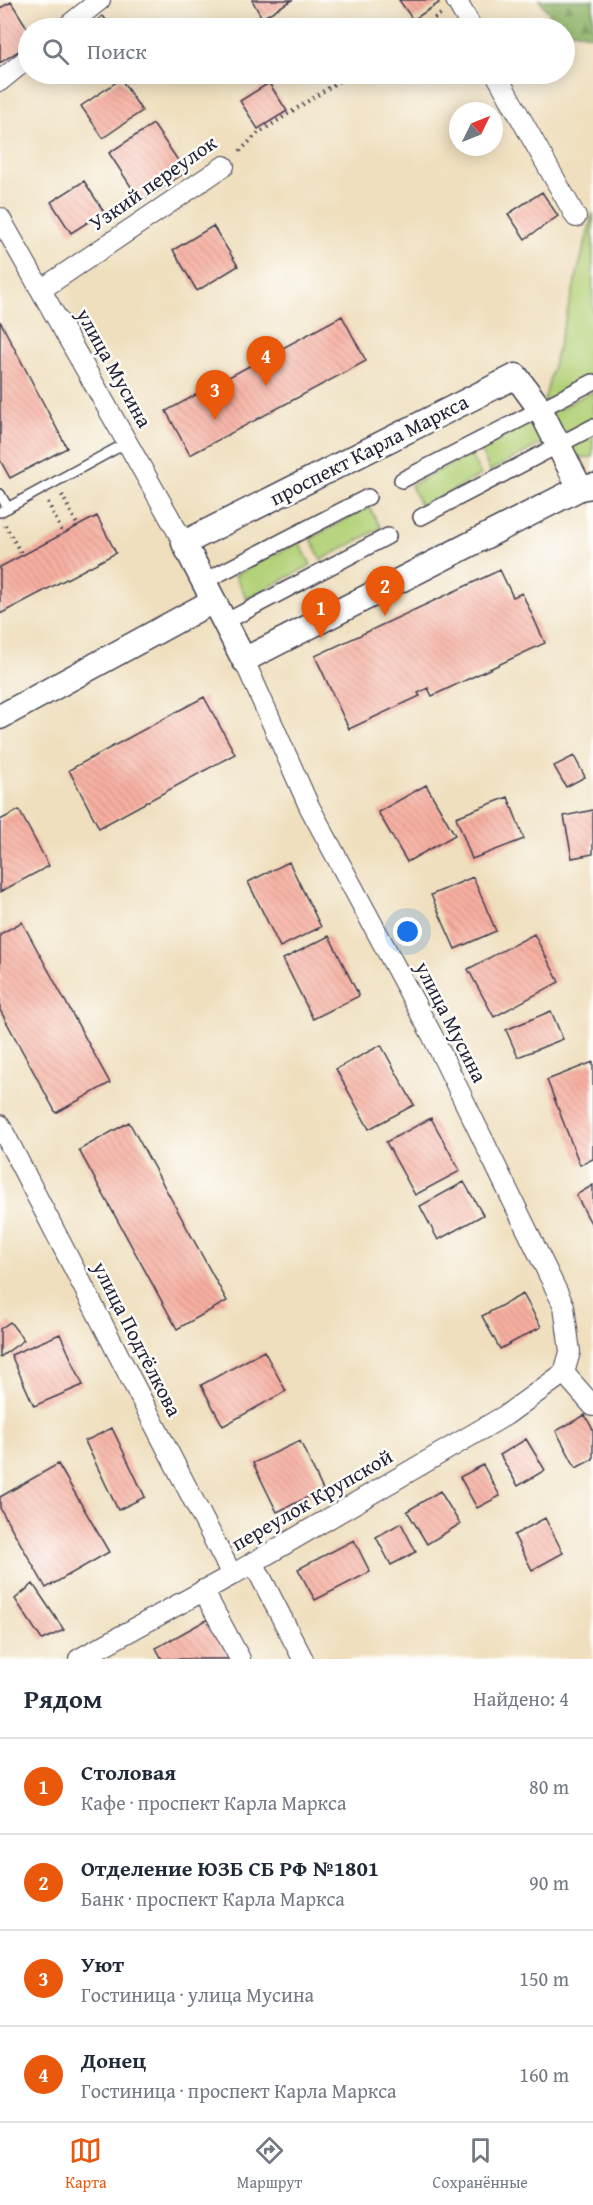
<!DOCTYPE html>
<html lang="ru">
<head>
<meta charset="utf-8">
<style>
	:root { --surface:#fff; --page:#f6f6f7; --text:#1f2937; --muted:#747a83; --line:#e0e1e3; --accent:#ea580c }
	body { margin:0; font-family:"Gentium Book Plus",serif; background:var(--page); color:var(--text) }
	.compass { position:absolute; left:449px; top:102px; width:54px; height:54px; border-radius:50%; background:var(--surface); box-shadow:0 3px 15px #0003; rotate:47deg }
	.you { position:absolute; left:408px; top:932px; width:21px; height:21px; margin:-15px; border:4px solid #fff; border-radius:50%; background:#1a73e8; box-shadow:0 0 0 9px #1a73e833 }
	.badge { display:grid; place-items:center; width:39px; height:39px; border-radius:50%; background:var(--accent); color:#fff; font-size:20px; font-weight:700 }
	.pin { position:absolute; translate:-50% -50px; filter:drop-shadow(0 2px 3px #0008) }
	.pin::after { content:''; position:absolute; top:32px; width:21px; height:18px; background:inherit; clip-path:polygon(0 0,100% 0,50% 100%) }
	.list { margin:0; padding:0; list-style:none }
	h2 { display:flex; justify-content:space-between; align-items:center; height:78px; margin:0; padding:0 24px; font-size:26px }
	h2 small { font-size:20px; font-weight:400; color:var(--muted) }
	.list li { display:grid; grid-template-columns:39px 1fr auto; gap:18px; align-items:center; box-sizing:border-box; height:96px; padding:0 24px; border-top:2px solid var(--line) }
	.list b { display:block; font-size:22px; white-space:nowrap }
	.list p { margin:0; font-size:20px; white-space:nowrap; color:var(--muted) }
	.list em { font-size:20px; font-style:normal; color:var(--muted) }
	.icon { flex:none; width:33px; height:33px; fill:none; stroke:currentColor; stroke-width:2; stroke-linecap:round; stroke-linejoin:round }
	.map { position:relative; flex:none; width:593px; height:1659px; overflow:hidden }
	.search { position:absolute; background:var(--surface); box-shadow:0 3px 15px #0003; left:18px; right:18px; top:18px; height:66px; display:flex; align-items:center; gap:15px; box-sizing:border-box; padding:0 21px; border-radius:33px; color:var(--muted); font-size:22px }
	.sheet { height:462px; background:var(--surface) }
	nav { display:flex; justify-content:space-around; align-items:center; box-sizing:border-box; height:84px; border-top:2px solid var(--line); background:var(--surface); font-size:16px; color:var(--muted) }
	nav a { display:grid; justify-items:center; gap:3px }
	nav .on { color:var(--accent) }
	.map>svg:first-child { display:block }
</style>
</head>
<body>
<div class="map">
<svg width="593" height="1659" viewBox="0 0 593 1659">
	<defs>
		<pattern id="forest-firs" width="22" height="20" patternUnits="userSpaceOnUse" patternTransform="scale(1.5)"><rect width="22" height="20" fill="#8fb469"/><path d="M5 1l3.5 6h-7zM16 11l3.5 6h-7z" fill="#749258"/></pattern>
		<pattern id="building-back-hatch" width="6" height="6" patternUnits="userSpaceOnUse" patternTransform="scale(1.5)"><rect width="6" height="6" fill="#f7afa0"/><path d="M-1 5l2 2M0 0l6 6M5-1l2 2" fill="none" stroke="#d3968b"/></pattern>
	</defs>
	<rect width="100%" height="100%" fill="#fdfcf7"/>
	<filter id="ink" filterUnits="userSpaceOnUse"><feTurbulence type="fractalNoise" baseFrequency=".0167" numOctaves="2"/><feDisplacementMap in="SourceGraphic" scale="12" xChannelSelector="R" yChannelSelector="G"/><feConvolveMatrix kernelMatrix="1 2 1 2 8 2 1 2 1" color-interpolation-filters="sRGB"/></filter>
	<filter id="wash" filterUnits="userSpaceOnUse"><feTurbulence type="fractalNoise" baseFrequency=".008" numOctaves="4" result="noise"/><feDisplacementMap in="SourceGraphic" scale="24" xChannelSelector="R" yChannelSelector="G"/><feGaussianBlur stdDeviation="1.35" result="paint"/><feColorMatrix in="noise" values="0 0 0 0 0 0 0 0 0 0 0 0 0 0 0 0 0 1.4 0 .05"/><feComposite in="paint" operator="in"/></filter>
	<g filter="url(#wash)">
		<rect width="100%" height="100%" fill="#efdfbe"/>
		<!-- green -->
		<path fill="#b4d279" stroke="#6b7a5a" stroke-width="1.5" d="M593,213V378L543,405Z
			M593,391V419L561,435L551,413Z
			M539,418L550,439L490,471L480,449Z
			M593,431V457L568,458L563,447Z
			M470,454L481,475L421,507L411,485Z
			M369,507L381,528L321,560L311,538Z
			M299,542L311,565L247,599L235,575Z"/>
		<!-- forest -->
		<path fill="url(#forest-firs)" stroke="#586b52" stroke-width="1.5" d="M539,0H593V36L561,28Z"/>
		<g id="blocks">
			<!-- building -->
			<path fill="url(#building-back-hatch)" d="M252,0H292L262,18Z
				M399,0H437L439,3L413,20Z
				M11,2L28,29V45L0,63V8Z
				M103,16L112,28H86Z
				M64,74H78L69,80Z
				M121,79L142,111L103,138L81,106Z
				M269,83L287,111L258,129L240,101Z
				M153,124L186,172L141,202L109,153Z
				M84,181L104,212L71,233L51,202Z
				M542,192L558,216L525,239L508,214Z
				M213,226L238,266L197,291L173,250Z
				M342,316L366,361L190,455L166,411Z
				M0,321L67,448L10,478L0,460Z
				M97,516L116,553L0,614V567Z
				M500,570L513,597L522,593L545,643L432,696L428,688L418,693L420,696L349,729L315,656Z
				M204,697L235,754L99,828L69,770Z
				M574,756L585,777L566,787L554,766Z
				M426,785L455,835L407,862L378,812Z
				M508,797L524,839L472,859L456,817Z
				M19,810L49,866L0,892V820Z
				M593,810V854L572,858L564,816Z
				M289,862L321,927L280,947L248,882Z
				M473,877L496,931L455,949L431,895Z
				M22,922L110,1083L56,1113L0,1010V934Z
				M534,934L559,982L494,1017L468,969Z
				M329,936L359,996L313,1019L283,959Z
				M551,1011L563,1039L518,1057L506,1030Z
				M381,1045L414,1105L369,1129L336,1069Z
				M593,1062V1159L580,1165L547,1080Z
				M431,1118L460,1171L415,1195L386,1142Z
				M129,1122L227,1301L177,1329L79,1150Z
				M464,1182L483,1215L438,1240L420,1206Z
				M593,1185V1227L576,1195Z
				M523,1294L541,1327L500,1349L482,1316Z
				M10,1322L24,1340L0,1357V1329Z
				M60,1334L83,1385L34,1406L11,1355Z
				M264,1351L286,1391L223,1426L201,1385Z
				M585,1415L593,1430V1459L576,1468L556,1431Z
				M112,1428L145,1497L118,1510L85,1441Z
				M526,1439L545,1470L518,1486L500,1455Z
				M300,1441L323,1490L277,1512L253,1463Z
				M58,1464L109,1552L46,1588L0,1508V1497Z
				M483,1465L500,1496L477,1508L460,1477Z
				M440,1491L460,1524L427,1544L407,1511Z
				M545,1518L563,1553L532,1570L514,1535Z
				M401,1523L416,1552L391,1565L376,1537Z
				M354,1540L370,1572L315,1600L298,1569Z
				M33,1584L64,1630L42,1640L15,1599Z
				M208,1619L230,1659H162L156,1648Z"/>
		</g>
	</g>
	<g filter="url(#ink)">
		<use href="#blocks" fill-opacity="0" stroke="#413e4f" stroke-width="1.5"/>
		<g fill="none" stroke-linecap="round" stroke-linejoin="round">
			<!-- service casing -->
			<g stroke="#413e4f" stroke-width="12">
				<path id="service" d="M0,494L8,508
					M0,512L128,442"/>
			</g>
			<!-- pedestrian casing -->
			<g stroke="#413e4f" stroke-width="18">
				<path id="pedestrian" d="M402,480L593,382
					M421,517L593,427
					M203,582L368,497
					M225,622L388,536"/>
			</g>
			<!-- minor casing -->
			<g stroke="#413e4f" stroke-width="22">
				<path id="minor" d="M456,0L472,28
					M65,28L100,0
					M496,74L576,217
					M0,81L28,58
					M0,218L184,543
					M42,289L224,166
					M244,660L309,806L432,1035L564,1306L570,1352L564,1373L593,1406
					M0,1125L232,1575
					M253,1562L303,1659
					M203,1590L240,1659
					M79,1659L232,1575L506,1415L564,1373"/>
			</g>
			<!-- tertiary casing -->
			<g stroke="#413e4f" stroke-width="27">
				<path id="tertiary" d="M580,488L540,409L516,376L184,543L244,660L580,488L593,486
					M0,717L213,601"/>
			</g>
			<!-- path -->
			<path stroke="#413e4f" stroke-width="4" stroke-dasharray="1.5 4.5" stroke-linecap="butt" d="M419,28L441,14
				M240,151L257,134L350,74
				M62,495L78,526
				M48,502L63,534
				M5,525L22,555"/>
			<!-- service -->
			<use href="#service" stroke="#fff" stroke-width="9"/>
			<!-- pedestrian -->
			<use href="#pedestrian" stroke="#fff" stroke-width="15"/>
			<!-- minor -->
			<use href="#minor" stroke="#fff" stroke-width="20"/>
			<!-- tertiary -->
			<use href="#tertiary" stroke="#fff" stroke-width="24"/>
		</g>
	</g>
	<g text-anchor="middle" stroke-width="5" stroke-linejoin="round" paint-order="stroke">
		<!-- street labels -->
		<g font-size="21" fill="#22223b" stroke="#fdfcf7">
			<text transform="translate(153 183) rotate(-35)" y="7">Узкий переулок</text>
			<text transform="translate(114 368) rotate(61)" y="7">улица Мусина</text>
			<text transform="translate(369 450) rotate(-27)" y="7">проспект Карла Маркса</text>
			<text transform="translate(451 1022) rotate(63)" y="7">улица Мусина</text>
			<text transform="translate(137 1339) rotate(63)" y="7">улица Подтёлкова</text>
			<text transform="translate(312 1500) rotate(-30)" y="7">переулок Крупской</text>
		</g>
	</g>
</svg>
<svg class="compass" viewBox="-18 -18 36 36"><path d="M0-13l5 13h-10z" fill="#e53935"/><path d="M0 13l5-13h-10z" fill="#747a83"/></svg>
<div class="you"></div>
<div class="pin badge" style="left:321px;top:638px">1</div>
<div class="pin badge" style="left:385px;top:616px">2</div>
<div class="pin badge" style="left:215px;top:420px">3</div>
<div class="pin badge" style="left:266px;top:386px">4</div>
<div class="search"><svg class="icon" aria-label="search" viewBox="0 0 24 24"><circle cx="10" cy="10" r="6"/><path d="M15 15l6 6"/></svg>Поиск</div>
</div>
<section class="sheet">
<h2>Рядом<small>Найдено: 4</small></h2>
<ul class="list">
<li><span class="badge">1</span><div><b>Столовая</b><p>Кафе · проспект Карла Маркса</p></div><em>80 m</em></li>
<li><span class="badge">2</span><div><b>Отделение ЮЗБ СБ РФ №1801</b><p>Банк · проспект Карла Маркса</p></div><em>90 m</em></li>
<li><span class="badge">3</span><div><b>Уют</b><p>Гостиница · улица Мусина</p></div><em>150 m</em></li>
<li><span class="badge">4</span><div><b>Донец</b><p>Гостиница · проспект Карла Маркса</p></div><em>160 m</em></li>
</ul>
</section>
<nav>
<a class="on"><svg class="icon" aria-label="map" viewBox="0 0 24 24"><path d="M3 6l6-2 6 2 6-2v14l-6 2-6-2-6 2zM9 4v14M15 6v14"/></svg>Карта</a>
<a><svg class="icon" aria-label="directions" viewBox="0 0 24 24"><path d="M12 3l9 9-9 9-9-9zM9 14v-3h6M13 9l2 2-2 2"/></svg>Маршрут</a>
<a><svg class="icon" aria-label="saved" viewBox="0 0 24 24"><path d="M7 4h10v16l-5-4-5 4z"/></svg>Сохранённые</a>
</nav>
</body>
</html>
